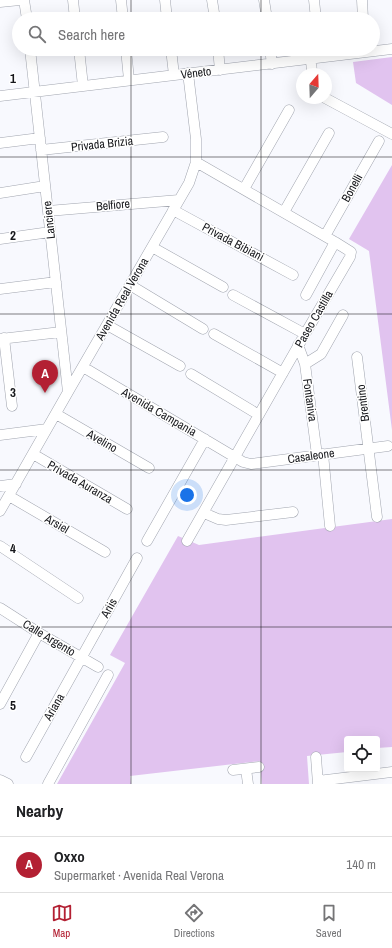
<!DOCTYPE html>
<html lang="en">
<head>
<meta charset="utf-8">
<style>
	:root { --surface:#fff; --page:#f2f2f2; --text:#202124; --muted:#757577; --line:#e0e0e0; --accent:#b32033 }
	body { margin:0; font-family:"Archivo Narrow",sans-serif; background:var(--page); color:var(--text) }
	.controls { position:absolute; right:12px; bottom:12px; display:grid; overflow:hidden; border-radius:4px; box-shadow:0 4px 16px #0002 }
	.controls button { width:36px; height:36px; display:grid; place-items:center; padding:0; border:0; border-bottom:1px solid var(--line); background:var(--surface); color:var(--text); font:20px sans-serif }
	.compass { position:absolute; left:296px; top:68px; width:36px; height:36px; border-radius:50%; background:var(--surface); box-shadow:0 4px 16px #0002; rotate:19deg }
	.you { position:absolute; left:187px; top:495px; width:14px; height:14px; margin:-10px; border:3px solid #fff; border-radius:50%; background:#1a73e8; box-shadow:0 0 0 6px #1a73e833 }
	.badge { display:grid; place-items:center; width:26px; height:26px; border-radius:50%; background:var(--accent); color:#fff; font-size:13px; font-weight:700 }
	.pin { position:absolute; translate:-50% -33px; filter:drop-shadow(0 1px 2px #0008) }
	.pin::after { content:''; position:absolute; top:21px; width:14px; height:12px; background:inherit; clip-path:polygon(0 0,100% 0,50% 100%) }
	.list { margin:0; padding:0; list-style:none }
	h2 { display:flex; justify-content:space-between; align-items:center; height:52px; margin:0; padding:0 16px; font-size:17px }
	h2 small { font-size:13px; font-weight:400; color:var(--muted) }
	.list li { display:grid; grid-template-columns:26px 1fr auto; gap:12px; align-items:center; box-sizing:border-box; height:56px; padding:0 16px; border-top:1px solid var(--line) }
	.list b { display:block; font-size:15px; white-space:nowrap }
	.list p { margin:0; font-size:13px; white-space:nowrap; color:var(--muted) }
	.list em { font-size:13px; font-style:normal; color:var(--muted) }
	.icon { flex:none; width:22px; height:22px; fill:none; stroke:currentColor; stroke-width:2; stroke-linecap:round; stroke-linejoin:round }
	.map { position:relative; flex:none; width:392px; height:784px; overflow:hidden }
	.search { position:absolute; background:var(--surface); box-shadow:0 4px 16px #0002; left:12px; right:12px; top:12px; height:44px; display:flex; align-items:center; gap:10px; box-sizing:border-box; padding:0 14px; border-radius:22px; color:var(--muted); font-size:15px }
	.sheet { height:108px; background:var(--surface) }
	nav { display:flex; justify-content:space-around; align-items:center; box-sizing:border-box; height:56px; border-top:1px solid var(--line); background:var(--surface); font-size:11px; color:var(--muted) }
	nav a { display:grid; justify-items:center; gap:2px }
	nav .on { color:var(--accent) }
	.map>svg:first-child { display:block }
</style>
</head>
<body>
<div class="map">
<svg width="392" height="784" viewBox="0 0 392 784">
	<rect width="100%" height="100%" fill="#f8f9fe"/>
	<!-- green -->
	<path fill="#e1c3ef" d="M392,57V105L356,83L353,62Z
		M392,165V430L369,251L349,239Z
		M392,519V747L377,748V739H347V752L307,756L309,784H262L260,761L130,776L131,784H57L125,663L110,655L178,536L199,545Z"/>
	<g fill="none" stroke-linecap="round" stroke-linejoin="round">
		<!-- street casing -->
		<g stroke="#a1a5af" stroke-width="11">
			<path id="street" d="M24,0L27,19
				M73,0L75,19
				M121,0L123,19
				M165,0L167,19
				M212,0L215,19
				M264,0L267,19
				M314,0L316,19
				M362,0L363,19
				M0,2L20,0
				M30,49L68,392
				M79,49L83,86
				M126,49L129,80
				M171,49L174,75
				M218,49L220,70
				M270,49L272,64
				M311,59L312,74
				M0,96L392,49
				M325,98L392,134
				M0,143L40,138
				M41,150L163,137
				M244,189L289,110
				M0,193L45,186
				M173,210L293,275
				M48,211L179,200
				M284,212L329,133
				M325,236L379,141
				M0,239L50,232
				M152,247L223,287
				M130,285L203,329
				M0,289L56,282
				M233,295L305,334
				M306,295L335,242
				M107,325L180,366
				M214,334L283,373
				M4,338L12,406
				M0,339L61,332
				M298,345L305,364L317,455
				M357,357L377,517
				M305,364L321,354L343,315
				M83,367L243,462L251,464L388,446
				M191,374L259,415
				M56,414L149,468
				M0,435L47,429
				M33,454L127,509
				M323,454L330,526
				M0,486L16,484
				M9,496L105,552
				M0,511L68,392L189,183L196,162V139L188,73
				M204,513L218,519L226,520L293,512
				M147,541L205,439
				M187,541L305,334L350,257L351,252L335,242L196,162
				M0,546L78,598
				M0,608L39,633L98,667
				M0,704L39,633
				M26,757L137,558
				M316,757L318,784
				M246,769L248,784
				M233,770L259,767
				M0,780L8,784
				M318,781L392,772
				M48,784L108,675"/>
		</g>
		<!-- street -->
		<use href="#street" stroke="#fff" stroke-width="10"/>
	</g>
	<!-- grid -->
	<path fill="none" stroke="#16171b" stroke-width="1" stroke-opacity="0.55" d="M131,0V19M261,0V19M131,49V784M261,49V784M0,157H392M0,314H392M0,470H392M0,627H392"/>
	<g text-anchor="middle" stroke-width="3" stroke-linejoin="round" paint-order="stroke">
		<!-- street labels -->
		<g font-size="12" fill="#16171b" stroke="#fff">
			<text transform="translate(196 73) rotate(-7)" y="4">Véneto</text>
			<text transform="translate(102 144) rotate(-6)" y="4">Privada Brizia</text>
			<text transform="translate(352 188) rotate(-61)" y="4">Bonelli</text>
			<text transform="translate(113 205) rotate(-5)" y="4">Belfiore</text>
			<text transform="translate(49 220) rotate(-96)" y="4">Lanciere</text>
			<text transform="translate(233 242) rotate(28)" y="4">Privada Bibiani</text>
			<text transform="translate(122 299) rotate(-60)" y="4">Avenida Real Verona</text>
			<text transform="translate(314 319) rotate(-60)" y="4">Paseo Castilla</text>
			<text transform="translate(310 400) rotate(82)" y="4">Fontaniva</text>
			<text transform="translate(363 403) rotate(-97)" y="4">Brentino</text>
			<text transform="translate(159 412) rotate(30)" y="4">Avenida Campania</text>
			<text transform="translate(102 441) rotate(30)" y="4">Avelino</text>
			<text transform="translate(311 456) rotate(-8)" y="4">Casaleone</text>
			<text transform="translate(80 482) rotate(30)" y="4">Privada Auranza</text>
			<text transform="translate(57 524) rotate(30)" y="4">Arsiel</text>
			<text transform="translate(109 608) rotate(-61)" y="4">Ariis</text>
			<text transform="translate(49 638) rotate(31)" y="4">Calle Argento</text>
			<text transform="translate(54 707) rotate(-60)" y="4">Ariana</text>
		</g>
	</g>
	<g font-size="13" text-anchor="middle" font-weight="bold" fill="#16171b" stroke="#fff" stroke-width="3" stroke-linejoin="round" paint-order="stroke">
		<text x="13" y="83">1</text>
		<text x="13" y="240">2</text>
		<text x="13" y="397">3</text>
		<text x="13" y="553">4</text>
		<text x="13" y="710">5</text>
	</g>
</svg>
<div class="controls">
<button><svg class="icon" aria-label="locate" viewBox="0 0 24 24"><circle cx="12" cy="12" r="6"/><path d="M12 2v4M12 18v4M2 12h4M18 12h4"/></svg></button>
</div>
<svg class="compass" viewBox="-18 -18 36 36"><path d="M0-13l5 13h-10z" fill="#e53935"/><path d="M0 13l5-13h-10z" fill="#757577"/></svg>
<div class="you"></div>
<div class="pin badge" style="left:45px;top:393px">A</div>
<div class="search"><svg class="icon" aria-label="search" viewBox="0 0 24 24"><circle cx="10" cy="10" r="6"/><path d="M15 15l6 6"/></svg>Search here</div>
</div>
<section class="sheet">
<h2>Nearby<small></small></h2>
<ul class="list">
<li><span class="badge">A</span><div><b>Oxxo</b><p>Supermarket · Avenida Real Verona</p></div><em>140 m</em></li>
</ul>
</section>
<nav>
<a class="on"><svg class="icon" aria-label="map" viewBox="0 0 24 24"><path d="M3 6l6-2 6 2 6-2v14l-6 2-6-2-6 2zM9 4v14M15 6v14"/></svg>Map</a>
<a><svg class="icon" aria-label="directions" viewBox="0 0 24 24"><path d="M12 3l9 9-9 9-9-9zM9 14v-3h6M13 9l2 2-2 2"/></svg>Directions</a>
<a><svg class="icon" aria-label="saved" viewBox="0 0 24 24"><path d="M7 4h10v16l-5-4-5 4z"/></svg>Saved</a>
</nav>
</body>
</html>
